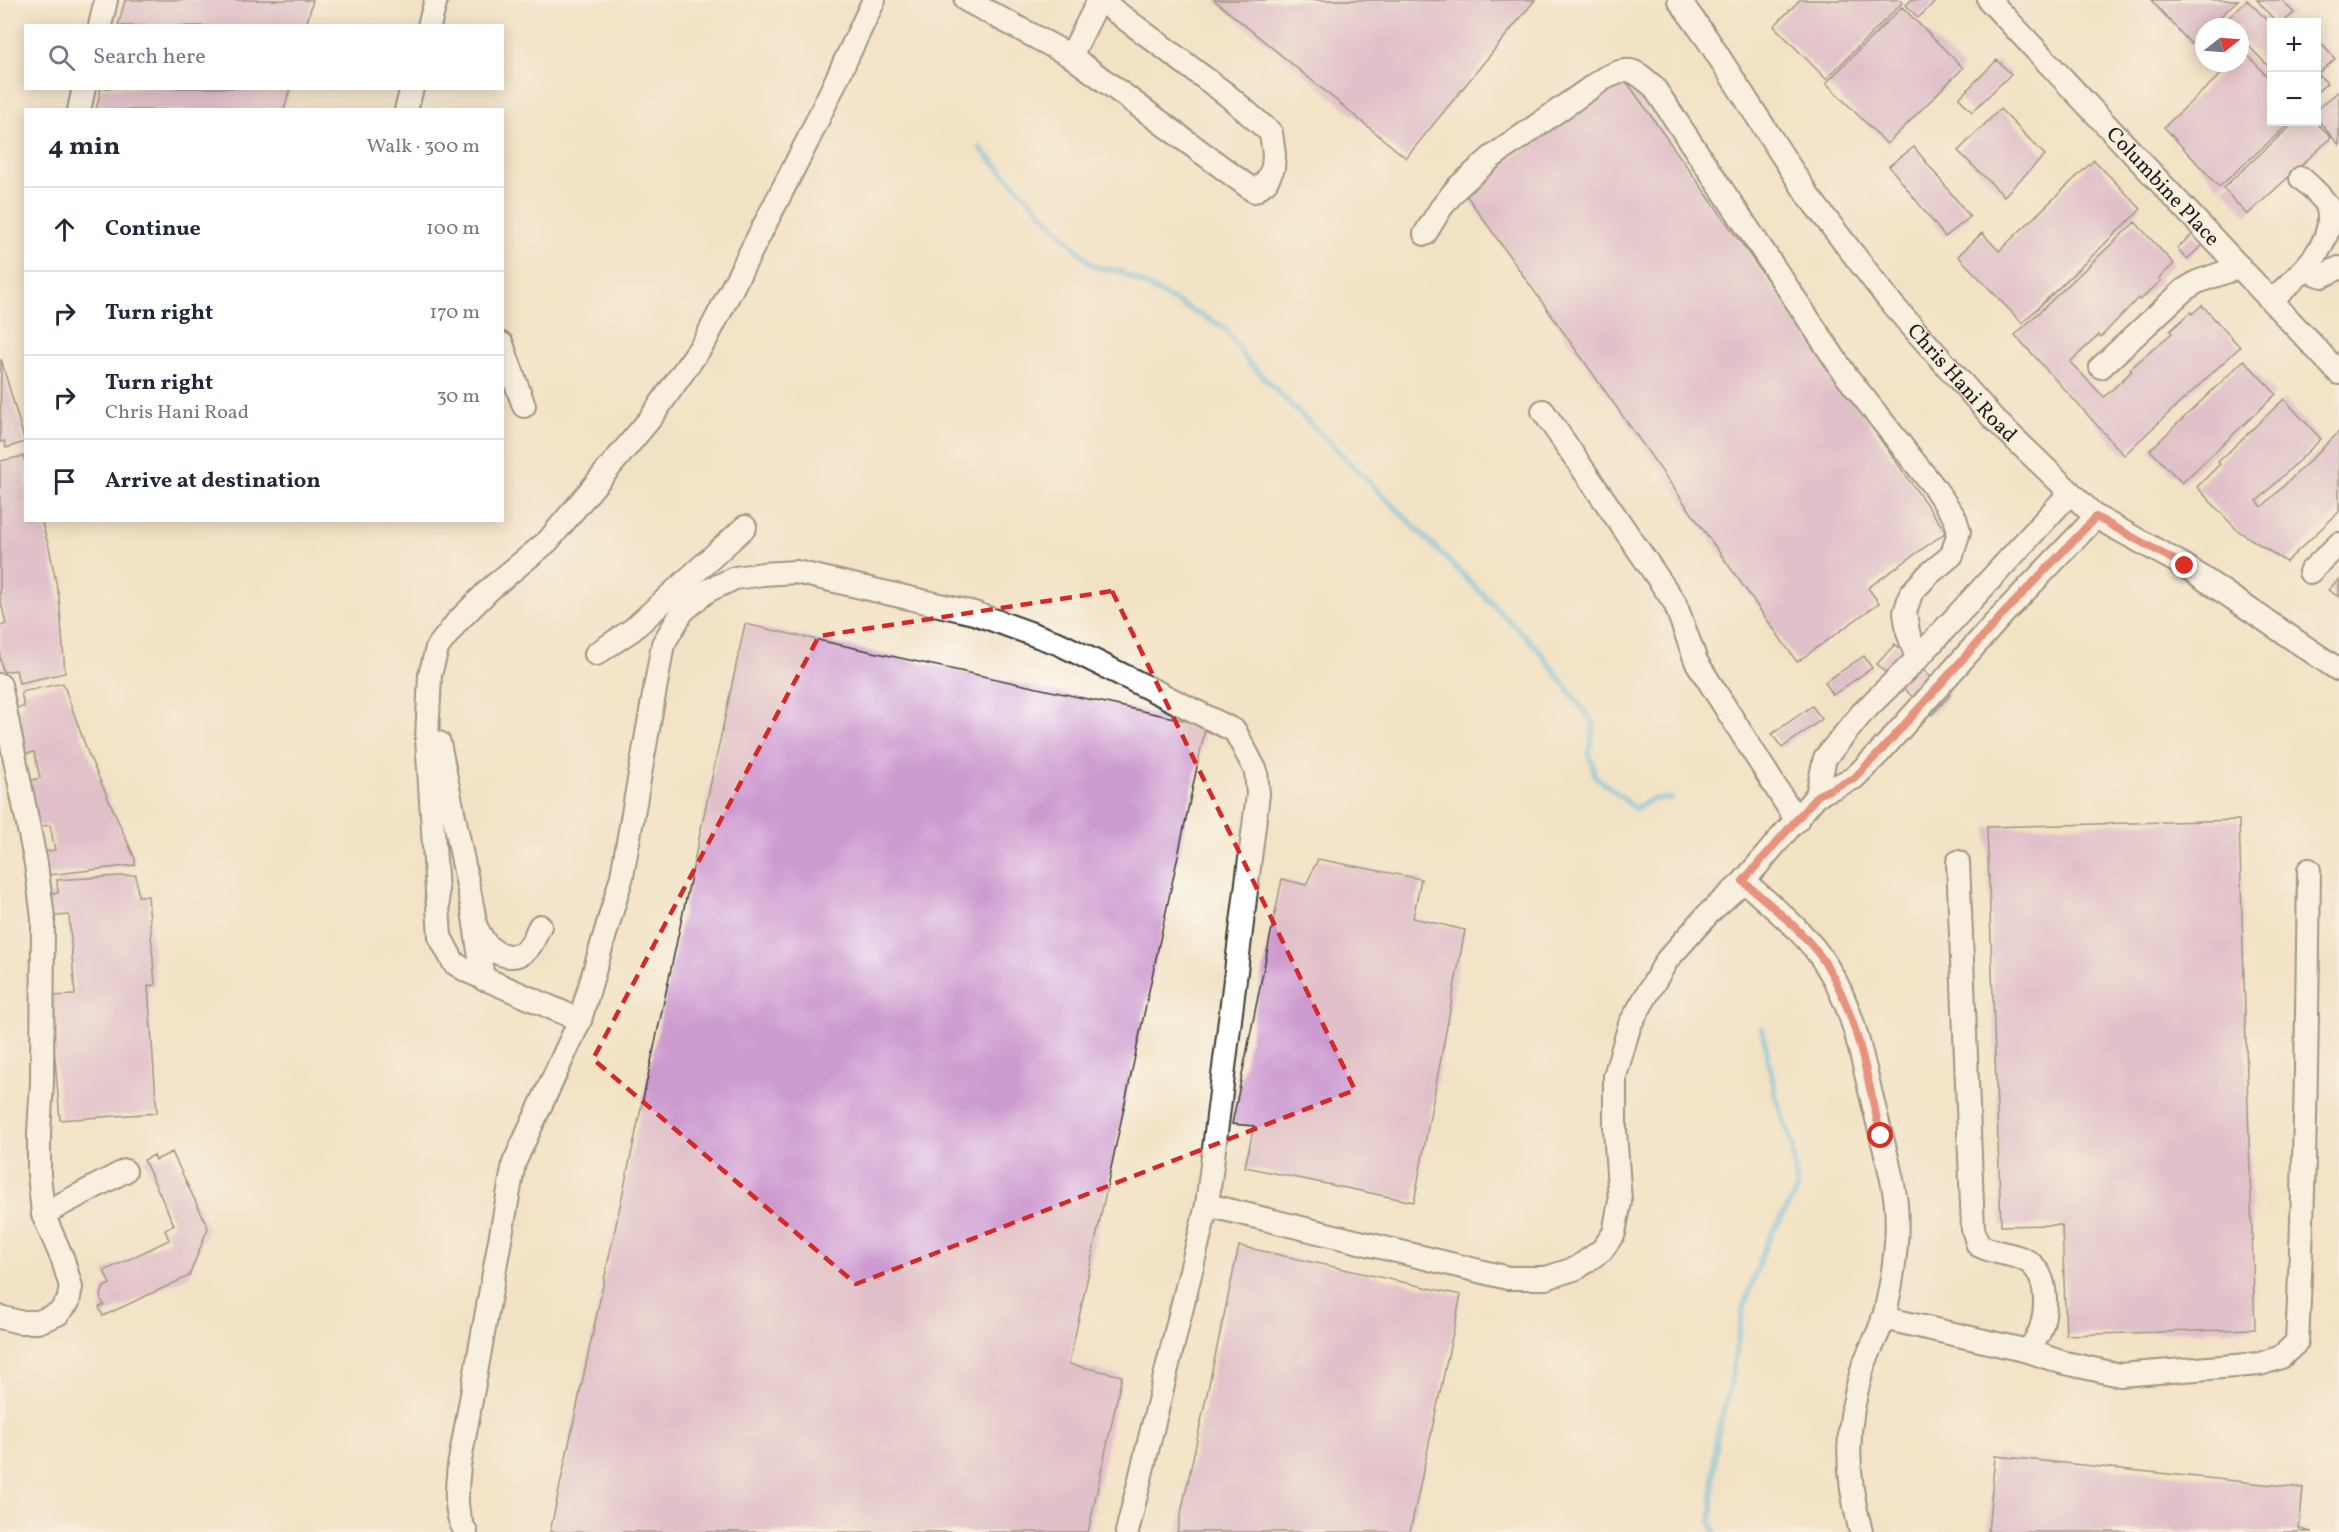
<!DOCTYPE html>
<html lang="en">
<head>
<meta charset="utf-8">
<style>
	:root { --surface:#fff; --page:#f2f2f3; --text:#1f2937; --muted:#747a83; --line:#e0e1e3 }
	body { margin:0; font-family:Vollkorn,serif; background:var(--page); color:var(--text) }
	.controls { position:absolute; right:18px; top:18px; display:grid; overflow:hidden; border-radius:0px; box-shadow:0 3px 15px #0003 }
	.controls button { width:54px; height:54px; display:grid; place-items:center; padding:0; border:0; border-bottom:2px solid var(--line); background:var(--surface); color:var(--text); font:30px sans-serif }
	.compass { position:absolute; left:2195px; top:18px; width:54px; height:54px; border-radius:50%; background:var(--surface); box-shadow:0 3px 15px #0003; rotate:73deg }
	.stop { position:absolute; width:18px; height:18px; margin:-14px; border:4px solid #d93025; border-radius:50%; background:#fff }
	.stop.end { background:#d93025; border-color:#fff; box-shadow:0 2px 6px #0008 }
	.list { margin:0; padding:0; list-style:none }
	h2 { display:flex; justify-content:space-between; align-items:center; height:78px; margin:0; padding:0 24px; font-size:26px }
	h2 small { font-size:20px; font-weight:400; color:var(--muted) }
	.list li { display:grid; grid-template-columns:39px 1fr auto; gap:18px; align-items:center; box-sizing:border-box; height:84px; padding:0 24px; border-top:2px solid var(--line) }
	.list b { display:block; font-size:22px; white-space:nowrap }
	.list p { margin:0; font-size:20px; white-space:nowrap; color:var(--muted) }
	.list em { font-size:20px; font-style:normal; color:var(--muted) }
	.icon { flex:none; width:33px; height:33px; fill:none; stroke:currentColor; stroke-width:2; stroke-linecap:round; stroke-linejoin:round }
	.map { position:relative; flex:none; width:2339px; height:1532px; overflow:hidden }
	.search { position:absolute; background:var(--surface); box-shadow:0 3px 15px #0003; left:24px; top:24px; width:480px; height:66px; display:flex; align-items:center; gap:15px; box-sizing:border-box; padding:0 21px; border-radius:0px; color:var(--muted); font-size:22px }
	.panel { position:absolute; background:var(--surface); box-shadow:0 3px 15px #0003; left:24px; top:108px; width:480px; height:414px; border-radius:0px }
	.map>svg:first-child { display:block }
</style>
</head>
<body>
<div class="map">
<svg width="2339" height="1532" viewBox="0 0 2339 1532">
	<rect width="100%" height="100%" fill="#fdfcf7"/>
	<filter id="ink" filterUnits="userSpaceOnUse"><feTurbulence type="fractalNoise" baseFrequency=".0167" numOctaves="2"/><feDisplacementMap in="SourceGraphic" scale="12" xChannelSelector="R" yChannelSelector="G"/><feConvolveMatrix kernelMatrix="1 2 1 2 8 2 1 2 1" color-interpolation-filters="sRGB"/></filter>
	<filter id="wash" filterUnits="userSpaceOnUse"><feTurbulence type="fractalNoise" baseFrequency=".008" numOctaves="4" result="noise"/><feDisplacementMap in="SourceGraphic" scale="24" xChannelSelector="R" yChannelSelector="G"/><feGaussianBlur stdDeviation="1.35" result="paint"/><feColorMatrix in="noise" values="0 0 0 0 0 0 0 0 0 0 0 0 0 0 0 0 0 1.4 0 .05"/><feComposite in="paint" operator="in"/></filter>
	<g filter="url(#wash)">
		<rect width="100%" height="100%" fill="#f2e2c5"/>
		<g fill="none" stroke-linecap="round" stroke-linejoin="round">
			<!-- stream -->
			<path stroke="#65bae1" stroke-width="6" d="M980,148L1094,267L1119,271L1225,328L1247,361L1537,648L1594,724L1589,752L1595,776L1635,808L1653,799L1671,798
				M1715,1532L1711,1523L1716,1439L1730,1388L1743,1309L1766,1244L1797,1190L1792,1142L1777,1101L1762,1028"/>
		</g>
		<g id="blocks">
			<!-- building -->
			<path fill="#cd9acf" d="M125,0H313L306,26H118Z
				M1214,0H1535L1406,158Z
				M1800,0H1901L1903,2L1826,79L1774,26Z
				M1911,0H1934L1935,2L1918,18L1906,5Z
				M2151,0H2238L2209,27H2204V31L2191,44Z
				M2247,0L2272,25V70L2240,37V27H2231L2225,21Z
				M2257,0H2282L2294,13L2283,22H2276Z
				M1902,7L1963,68L1887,144L1826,83Z
				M2316,38L2335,59L2320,72L2316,68Z
				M2245,52L2272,82V122H2291L2219,187L2164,127L2233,63H2240V57Z
				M1997,60L2011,74L1972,112L1959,98Z
				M2316,72L2327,83L2316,93Z
				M1624,78L1946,532L1868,588L1879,603L1797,662L1464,192Z
				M101,88H290L284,110H96Z
				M2339,91V145L2316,118V110Z
				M2000,109L2045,155L2004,196L1958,151Z
				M2295,122H2316L2331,138L2247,215L2223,188Z
				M1914,147L1970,217L1945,237L1889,166Z
				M2094,160L2141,209L2022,323L1958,256L1982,233L1999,251Z
				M2135,222L2174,264L2159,278L2161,281L2140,300L2138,298L2101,337L2099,335L2070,362L2104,397L2132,371L2130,369L2172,333L2170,331L2191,312L2192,314L2202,305L2240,347L2124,455L2015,335Z
				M2193,234L2203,245L2187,259L2177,248Z
				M1,359L25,442L6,448L4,441L0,442Z
				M2244,360L2276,394L2182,483L2150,450Z
				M2284,399L2321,439L2257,501L2262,507L2339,432V512L2286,562L2237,530L2197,487L2220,464L2218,462Z
				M23,456L26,463V520H41L49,547L59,597L65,673L19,683L16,670L3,672L0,657V626L6,624L0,598V461Z
				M2339,579V597L2328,590Z
				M745,624L1206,725L1069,1364L1122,1376L1088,1532H550Z
				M1895,644L1950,695L1932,715L1877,664Z
				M1864,656L1872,668L1833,695L1825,682Z
				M63,683L88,753L135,859V865L48,875L43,852L55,850L50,825L38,827L28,781L40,778L34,752L22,754L12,709L24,707L21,692Z
				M1812,706L1822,719L1782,748L1772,734Z
				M2239,820L2255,1329L2066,1335L2062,1225L2001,1226L1987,827Z
				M1318,859L1421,879L1413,918L1465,930L1414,1202L1245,1167L1254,1126L1232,1124L1282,879L1306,885Z
				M136,875L138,896H148L155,985L148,986L157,1113L60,1120L50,996L75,995L69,915L48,917L46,894L58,893L57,880Z
				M172,1152L208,1228L189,1276L103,1316L99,1307L104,1305L100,1298L104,1287L110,1284L104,1271L169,1240L165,1230L174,1225L144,1160L154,1155L156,1160Z
				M1239,1246L1461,1295L1410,1532H1177Z
				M1995,1456L2303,1488L2299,1529L2312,1532H1988Z"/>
		</g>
	</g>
	<g filter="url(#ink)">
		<use href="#blocks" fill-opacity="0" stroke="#3c3a35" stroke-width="1.5"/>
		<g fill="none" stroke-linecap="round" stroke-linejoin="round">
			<!-- minor casing -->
			<g stroke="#3c3a35" stroke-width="26">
				<g id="minor">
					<path d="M966,0L1071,56L1254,191L1266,182L1273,168L1274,154L1271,133L1226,94L1100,0"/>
					<path id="s1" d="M1679,0L1708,40L1809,197L1892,304L1993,418L2096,517L2185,566L2339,670"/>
					<path id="s2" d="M1989,0L2339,373"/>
					<path d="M100,26L106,0"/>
					<path d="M429,26L436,0"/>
					<path d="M1071,56L1099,0"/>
					<path d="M79,110L84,88"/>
					<path d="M406,110L412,88"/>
					<path d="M1425,234L1441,208L1457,188L1492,157L1603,79C1629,66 1632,68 1653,86L1845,374L1934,487L1955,518L1959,531L1952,555L1929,574L1911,593L1905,613L1908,632L1917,659"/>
					<path d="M2305,270L2322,276L2339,268"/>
					<path d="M2272,300C2297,277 2339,243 2327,205C2320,194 2310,186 2301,178"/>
					<path d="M502,344L524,406"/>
					<path d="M2101,367L2184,290L2197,282L2240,267"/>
					<path d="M1543,411L1675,603L1696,661L1797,821"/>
					<path d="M2310,572L2339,544"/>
					<path d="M596,654L632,630L745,527"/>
					<path d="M0,685L36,864L43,918L42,1082L39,1133V1174L43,1214L63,1260L71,1287L68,1302L58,1314L38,1322H19L0,1317"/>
					<path d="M439,743L473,910L483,979"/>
					<path d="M1817,795L1825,758L1862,713L1917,659L2070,493"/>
					<path d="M1958,862L1973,1229L1978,1245C1993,1253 2008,1253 2023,1259C2049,1270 2048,1308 2040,1331C2037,1338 2032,1345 2028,1351"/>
					<path d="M477,929C480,934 483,941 487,945C498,957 518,961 529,947C534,942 536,932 540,926"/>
					<path d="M580,1020L467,971L454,963L440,937L427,739L430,675L437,648L457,622L490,589L548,541L650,419L705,341L808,140L874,0"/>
					<path d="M1207,1205L1508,1278H1546L1577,1268L1602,1250L1614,1233L1620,1201L1615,1131V1076L1630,1024L1667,960L1709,913L1744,881"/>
					<path d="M43,1214L125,1171"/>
					<path d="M1883,1318L2028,1351L2061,1362L2120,1375L2260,1364L2281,1357L2297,1342C2305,1185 2307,1028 2309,870"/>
					<path d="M466,1532C453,1514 457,1487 459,1466L514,1163L580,1020L622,876L663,644L683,611L707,591L735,578L763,574L796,572L974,613L1060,644L1235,731L1256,771L1258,794L1207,1205L1127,1532"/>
					<path d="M1861,1532C1845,1473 1845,1425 1863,1367C1869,1350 1879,1334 1884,1317C1893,1280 1899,1242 1896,1204C1893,1175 1883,1144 1876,1115C1863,1065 1855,1009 1826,965C1806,932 1772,907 1744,881L1817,795L1854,778L1880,752L2003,614L2096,517"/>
				</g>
			</g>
			<!-- minor -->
			<use href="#minor" stroke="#fff" stroke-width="22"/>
		</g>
	</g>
	<g fill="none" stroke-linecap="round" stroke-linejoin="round" filter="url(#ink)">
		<!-- route -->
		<path stroke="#d93025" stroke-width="8" d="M1881,1136C1867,1079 1858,1016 1827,966C1807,933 1772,907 1743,881L1818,795L1854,778L1880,752L2003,614L2096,517L2185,566"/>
	</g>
	<!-- marked area -->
	<path d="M0 0H2339V1532H0ZM1112,591L1355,1090L856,1284L593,1059L819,636Z" fill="#f2e2c5" fill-opacity=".55" fill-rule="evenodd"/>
	<path fill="none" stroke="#d62828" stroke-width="4.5" stroke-dasharray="12 8" stroke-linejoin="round" d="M1112,591L1355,1090L856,1284L593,1059L819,636Z"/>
	<g text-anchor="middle" stroke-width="4.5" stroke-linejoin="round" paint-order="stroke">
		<!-- street labels -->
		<g font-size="21" fill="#1c1c1c" stroke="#fdfcf7">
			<text dy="7" stroke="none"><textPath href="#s2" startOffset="255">Columbine Place</textPath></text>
			<text dy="7" stroke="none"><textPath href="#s1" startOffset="477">Chris Hani Road</textPath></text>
		</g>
	</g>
</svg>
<div class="controls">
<button>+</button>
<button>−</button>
</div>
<svg class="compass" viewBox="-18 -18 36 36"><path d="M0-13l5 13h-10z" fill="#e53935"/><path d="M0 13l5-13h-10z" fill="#747a83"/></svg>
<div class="stop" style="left:1881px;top:1136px"></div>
<div class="stop end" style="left:2185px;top:566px"></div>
<div class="search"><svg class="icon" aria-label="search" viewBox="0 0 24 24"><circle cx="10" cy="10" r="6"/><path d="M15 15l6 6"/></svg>Search here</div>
<section class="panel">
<h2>4 min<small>Walk · 300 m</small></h2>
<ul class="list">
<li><svg class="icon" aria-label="ahead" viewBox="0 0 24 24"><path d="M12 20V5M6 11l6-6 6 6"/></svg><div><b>Continue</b></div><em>100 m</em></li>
<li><svg class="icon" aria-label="right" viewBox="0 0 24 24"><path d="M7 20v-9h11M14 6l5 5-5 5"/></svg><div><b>Turn right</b></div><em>170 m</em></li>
<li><svg class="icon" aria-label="right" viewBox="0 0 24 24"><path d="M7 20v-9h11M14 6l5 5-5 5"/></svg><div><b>Turn right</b><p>Chris Hani Road</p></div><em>30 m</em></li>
<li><svg class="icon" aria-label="arrive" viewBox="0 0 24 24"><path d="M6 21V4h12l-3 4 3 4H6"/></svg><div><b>Arrive at destination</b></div></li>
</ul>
</section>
</div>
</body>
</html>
